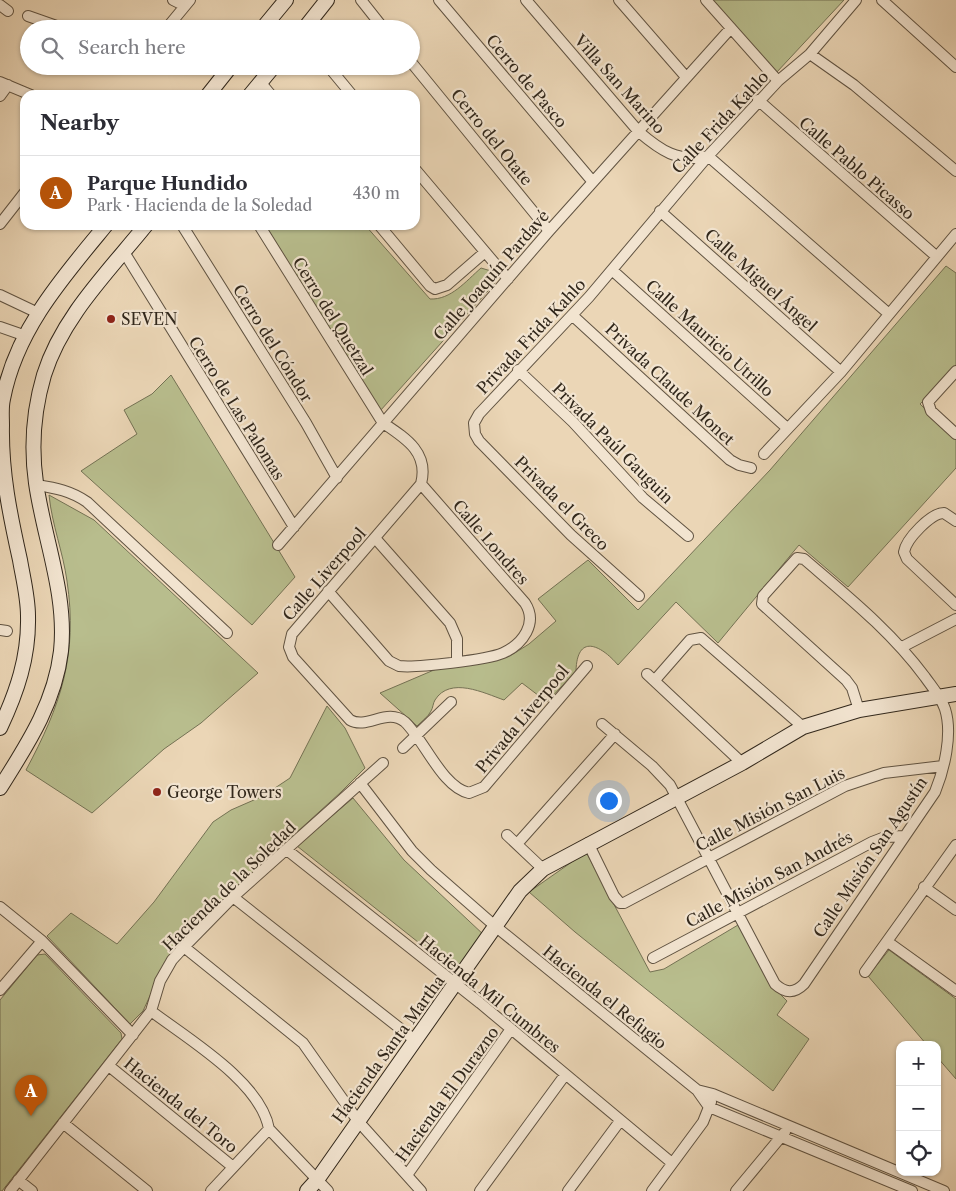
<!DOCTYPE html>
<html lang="en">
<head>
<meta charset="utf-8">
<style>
	:root { --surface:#fff; --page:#f2f2f3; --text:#2b2b33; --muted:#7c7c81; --line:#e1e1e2; --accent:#b45309 }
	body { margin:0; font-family:"Libre Caslon Text",serif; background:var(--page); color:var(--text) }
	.controls { position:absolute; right:15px; bottom:15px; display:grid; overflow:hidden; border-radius:10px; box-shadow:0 1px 4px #0004 }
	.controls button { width:45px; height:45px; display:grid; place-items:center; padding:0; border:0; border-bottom:1px solid var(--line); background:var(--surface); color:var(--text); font:25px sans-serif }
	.you { position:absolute; left:608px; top:800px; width:18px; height:18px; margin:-12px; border:4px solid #fff; border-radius:50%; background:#1a73e8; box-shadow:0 0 0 8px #1a73e833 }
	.badge { display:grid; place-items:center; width:32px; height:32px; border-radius:50%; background:var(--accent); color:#fff; font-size:16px; font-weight:700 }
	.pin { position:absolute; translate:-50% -41px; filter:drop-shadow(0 1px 2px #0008) }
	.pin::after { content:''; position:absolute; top:26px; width:18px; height:15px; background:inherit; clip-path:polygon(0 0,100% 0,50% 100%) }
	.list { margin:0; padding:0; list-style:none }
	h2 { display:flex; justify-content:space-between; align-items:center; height:65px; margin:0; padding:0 20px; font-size:21px }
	h2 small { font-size:16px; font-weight:400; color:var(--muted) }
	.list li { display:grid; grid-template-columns:32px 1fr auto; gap:15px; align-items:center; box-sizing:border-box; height:75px; padding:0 20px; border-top:1px solid var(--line) }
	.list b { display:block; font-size:19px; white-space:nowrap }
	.list p { margin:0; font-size:16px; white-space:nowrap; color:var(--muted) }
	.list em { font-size:16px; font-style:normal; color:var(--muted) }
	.icon { flex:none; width:28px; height:28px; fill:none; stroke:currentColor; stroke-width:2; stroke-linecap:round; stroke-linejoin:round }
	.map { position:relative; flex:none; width:956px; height:1191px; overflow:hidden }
	.search { position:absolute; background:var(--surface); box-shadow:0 1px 4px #0004; left:20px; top:20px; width:400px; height:55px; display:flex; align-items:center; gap:12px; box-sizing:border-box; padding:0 18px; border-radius:28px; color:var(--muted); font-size:19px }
	.panel { position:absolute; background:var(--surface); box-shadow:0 1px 4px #0004; left:20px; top:90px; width:400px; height:140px; border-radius:15px }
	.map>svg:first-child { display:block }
</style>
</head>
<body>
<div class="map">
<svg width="956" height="1191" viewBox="0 0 956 1191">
	<rect width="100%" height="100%" fill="#ebd6b6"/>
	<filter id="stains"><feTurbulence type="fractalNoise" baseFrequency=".004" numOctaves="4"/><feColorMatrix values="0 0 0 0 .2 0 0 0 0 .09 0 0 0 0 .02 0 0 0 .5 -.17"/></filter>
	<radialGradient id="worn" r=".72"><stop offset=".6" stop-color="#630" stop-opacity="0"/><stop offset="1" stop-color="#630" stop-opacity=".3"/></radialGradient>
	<!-- green -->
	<path fill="#b8bd8d" stroke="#747254" d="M713,0H844L776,73Z
		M265,225H365L430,299C451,300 466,281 481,268L491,271L495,283L380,411Z
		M946,266L956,273V369L920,404L956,439V468L848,587L799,545L718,643L676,602L618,665C600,644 577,634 576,671L547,702L522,683L504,700C484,693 450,676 435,700C433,703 433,708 431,711C428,717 422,721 417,726L380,693L441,667L510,656L529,644L556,621L538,599L588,560L638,610L770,470Z
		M171,375L295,577L252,625L81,471L137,434L124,410L152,394Z
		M49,495L94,520L258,673L201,723L164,749L92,813L26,770C61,705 78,655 67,581C63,552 52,525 49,495Z
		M327,706L345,728L365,768L341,792L242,882L167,959L143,1011L130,1024L47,936L71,913L117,944L154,902L213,822L231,810L263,796L290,778Z
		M353,798L404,860L485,936L457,973L297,846Z
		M586,852L650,972L664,969L738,925L773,987L787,1001L777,1015L809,1039L773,1091L575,932L529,892Z
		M889,950L956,999V1079L937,1057V1045H927L868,976Z
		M45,954L121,1033L122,1039L2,1191H0V1000L37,955Z"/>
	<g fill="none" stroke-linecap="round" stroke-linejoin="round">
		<!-- street casing -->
		<g stroke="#605342" stroke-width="12">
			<path id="street" d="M173,0L185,6
				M361,0L384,29
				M439,0L593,182
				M526,0L639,132C660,150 678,163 708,156L889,314
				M619,0L686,77
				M706,0L778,81
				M882,0L956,67
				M0,5L8,11
				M28,16L65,29
				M166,29L190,0
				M810,54L854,85L956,171
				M411,62L549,231
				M328,66L352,95
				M0,82L31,95
				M261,83L271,95
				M0,96L8,85
				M758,100L937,257
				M415,169L508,279
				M660,211L841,372
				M0,224L25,192
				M182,225L306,423L337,478
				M259,225L383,423C407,439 429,453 421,484L292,634L289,647L293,657L350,720C367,730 387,707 405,722C425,741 442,787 469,793L484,787L587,666
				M379,225L430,286L435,289L447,285L485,252
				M124,252L294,527
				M612,270L787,428
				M0,295L38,313
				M572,315L730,460L739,465L751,468
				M0,327L26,336
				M518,370L573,422L643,498L688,536
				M956,371L928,402L931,411L956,434
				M764,454L841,372L956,234
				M37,485C56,488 71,491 87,502L227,633
				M956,521L944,513C931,513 906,539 904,552L907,559L956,605
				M375,538L450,623L457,639V660
				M278,545L549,231L731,28
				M328,591L389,661L399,666C417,668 487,660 503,653C523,644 538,623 525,603L421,484
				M639,596L571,535L479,441L475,434L474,423L479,414L589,297L708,156L778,81L810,54L856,0
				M0,630L7,631
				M902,647L956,619
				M647,674L742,763
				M655,680L690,640L701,638L803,727
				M602,724L652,766L670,785L775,984C785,993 794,994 804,984L935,792C944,770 953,734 945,709C941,697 932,687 925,677C891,631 847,596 804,559L797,558L763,596L762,604L846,680L852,688L859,710
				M403,748L451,702
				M360,783L412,851L431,870L495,926L697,1090L709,1107L912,1191
				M507,835L543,869
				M588,843L614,896L620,903H624L845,786L884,773L943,766
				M517,844L615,734
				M287,850L480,1003L672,1163
				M924,887L956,910
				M233,897L416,1041
				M0,907L42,941L133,1035
				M888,942L956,991
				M184,947L303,1043L358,1121L421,1191
				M653,958L872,842L885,837L903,836
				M865,972L956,845
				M0,990L42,941
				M151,1011C188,1039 261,1082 269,1129
				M109,1066L233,1167
				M697,1090L713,1094L944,1191
				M63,1123L147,1191
				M269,1129L328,1191
				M407,1175L511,1029
				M18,1180L32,1191
				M10,1191L151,1011L160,981L172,960L184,947L233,897L383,763
				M211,1191L269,1129
				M480,1191L565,1075
				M568,1191L620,1121
				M652,1191L703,1122L711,1102
				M736,1191L785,1132"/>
		</g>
		<!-- secondary casing -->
		<g stroke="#31271b" stroke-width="16">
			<path id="secondary" d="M262,29L286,0
				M304,29L327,0
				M208,95L231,66
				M250,95L274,66
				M0,728C17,692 29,657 28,616C28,597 23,578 20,560C10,515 1,472 2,425C2,417 1,407 3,399C16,330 63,277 106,225
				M0,788C27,745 55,703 61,651C67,594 44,539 36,483C31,448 34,409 44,375C62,317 109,271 146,225
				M307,1191L317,1180L520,891L543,869L742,763L803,727L859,710L956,694"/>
		</g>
		<!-- street -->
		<use href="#street" stroke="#f2e4d0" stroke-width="10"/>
		<!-- secondary -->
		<use href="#secondary" stroke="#f2e4d0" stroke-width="14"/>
	</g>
	<!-- markers -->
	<g fill="#8f2418" stroke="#f2e4d0" stroke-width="2">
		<circle cx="111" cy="319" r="5"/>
		<circle cx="157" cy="792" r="5"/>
	</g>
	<g text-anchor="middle" stroke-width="4.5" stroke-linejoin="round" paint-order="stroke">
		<!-- street labels -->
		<g font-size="16" fill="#31271b" stroke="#f2e4d0">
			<text transform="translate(527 81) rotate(50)" y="6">Cerro de Pasco</text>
			<text transform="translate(620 84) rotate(48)" y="6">Villa San Marino</text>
			<text transform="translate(720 122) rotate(-47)" y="6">Calle Frida Kahlo</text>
			<text transform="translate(492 137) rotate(51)" y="6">Cerro del Otate</text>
			<text transform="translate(857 168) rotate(41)" y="6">Calle Pablo Picasso</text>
			<text transform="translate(491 275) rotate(-49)" y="6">Calle Joaquín Pardavé</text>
			<text transform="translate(761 280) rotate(42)" y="6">Calle Miguel Ángel</text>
			<text transform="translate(333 316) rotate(58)" y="6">Cerro del Quetzal</text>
			<text transform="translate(531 336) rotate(-47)" y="6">Privada Frida Kahlo</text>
			<text transform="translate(710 338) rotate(42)" y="6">Calle Mauricio Utrillo</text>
			<text transform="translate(273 343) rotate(58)" y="6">Cerro del Cóndor</text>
			<text transform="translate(670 384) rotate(43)" y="6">Privada Claude Monet</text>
			<text transform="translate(237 408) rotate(58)" y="6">Cerro de Las Palomas</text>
			<text transform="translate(613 443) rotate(45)" y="6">Privada Paúl Gauguin</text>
			<text transform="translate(562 503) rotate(45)" y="6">Privada el Greco</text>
			<text transform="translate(491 542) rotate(49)" y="6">Calle Londres</text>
			<text transform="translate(324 574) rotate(-49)" y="6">Calle Liverpool</text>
			<text transform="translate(522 719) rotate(-50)" y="6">Privada Liverpool</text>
			<text transform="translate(770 809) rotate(-27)" y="6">Calle Misión San Luis</text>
			<text transform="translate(870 857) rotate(-56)" y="6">Calle Misión San Agustín</text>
			<text transform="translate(769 879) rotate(-28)" y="6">Calle Misión San Andrés</text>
			<text transform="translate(229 886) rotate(-44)" y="6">Hacienda de la Soledad</text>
			<text transform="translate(490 994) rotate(39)" y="6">Hacienda Mil Cumbres</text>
			<text transform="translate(605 997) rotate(39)" y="6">Hacienda el Refugio</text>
			<text transform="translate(388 1049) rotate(-54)" y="6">Hacienda Santa Martha</text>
			<text transform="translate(447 1094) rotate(-54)" y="6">Hacienda El Durazno</text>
			<text transform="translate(181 1105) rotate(39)" y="6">Hacienda del Toro</text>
		</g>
		<!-- poi labels -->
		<g font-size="16" fill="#31271b" stroke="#f2e4d0" text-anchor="start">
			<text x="121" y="325">SEVEN</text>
			<text x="167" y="798">George Towers</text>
		</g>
	</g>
	<rect width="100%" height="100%" filter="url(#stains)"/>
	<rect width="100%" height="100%" fill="url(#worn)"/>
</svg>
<div class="controls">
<button>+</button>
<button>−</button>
<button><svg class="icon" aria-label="locate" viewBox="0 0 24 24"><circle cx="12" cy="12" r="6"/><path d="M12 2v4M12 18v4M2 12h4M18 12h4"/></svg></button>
</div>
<div class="you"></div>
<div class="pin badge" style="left:31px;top:1116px">A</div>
<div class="search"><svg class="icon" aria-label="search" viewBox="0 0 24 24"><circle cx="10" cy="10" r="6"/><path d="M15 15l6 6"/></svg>Search here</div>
<section class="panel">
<h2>Nearby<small></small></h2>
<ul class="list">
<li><span class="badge">A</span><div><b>Parque Hundido</b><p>Park · Hacienda de la Soledad</p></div><em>430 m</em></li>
</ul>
</section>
</div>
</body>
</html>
